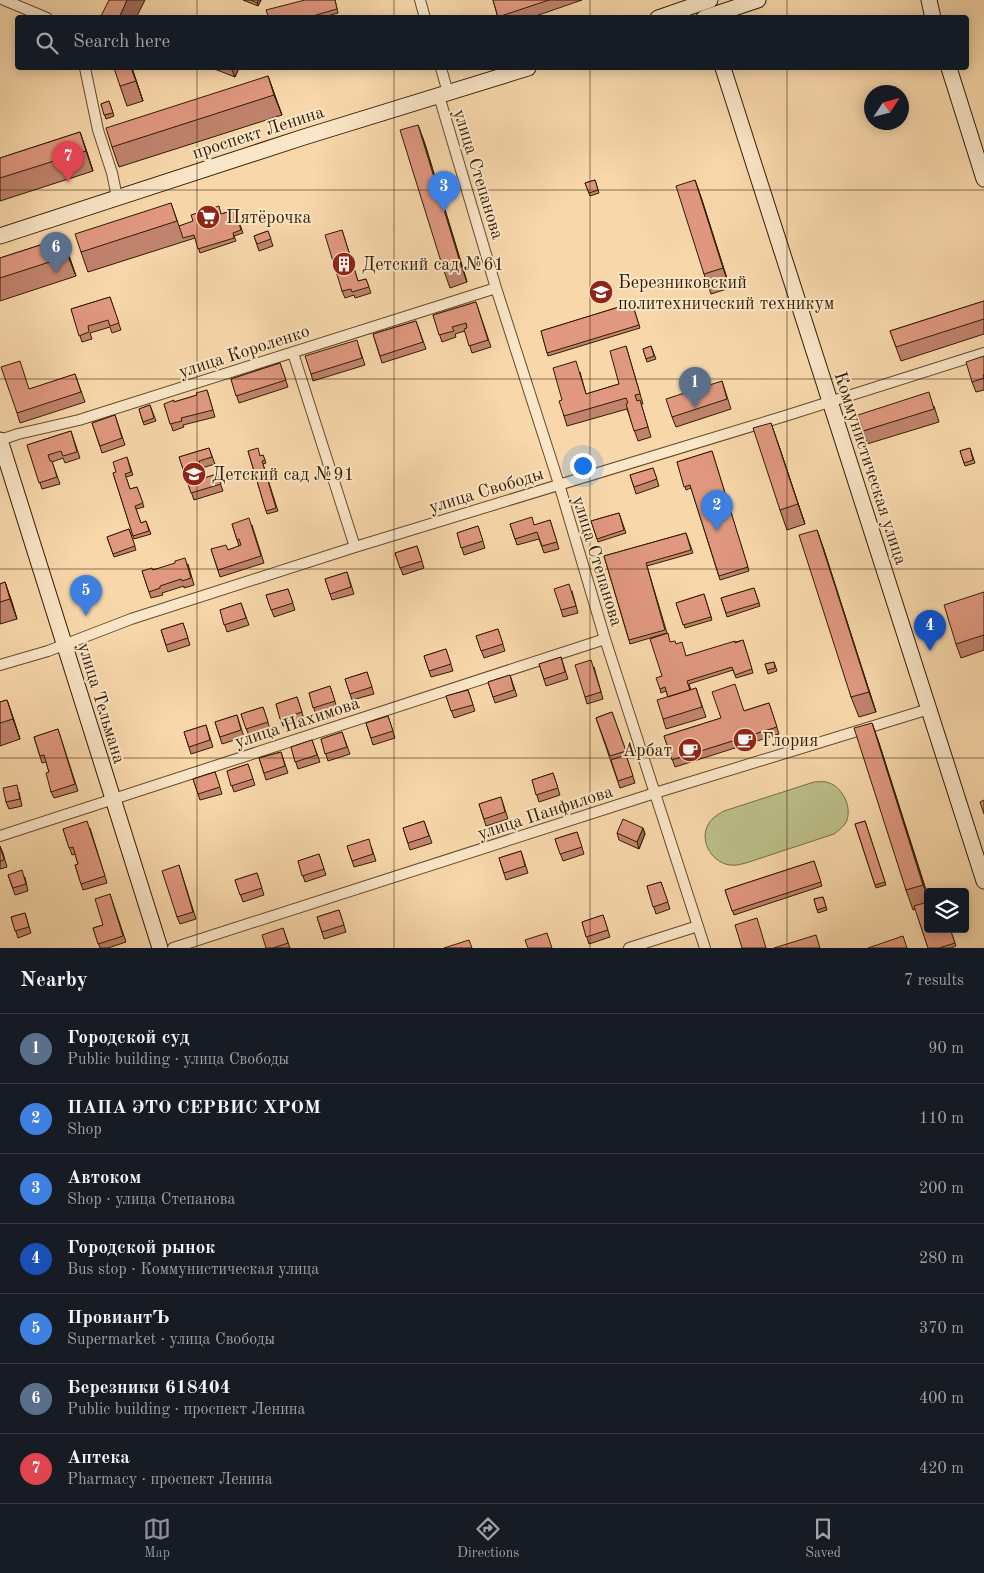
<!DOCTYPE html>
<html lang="en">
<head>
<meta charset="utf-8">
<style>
	:root { --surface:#171b24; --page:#20242c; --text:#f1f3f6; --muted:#9ea1a6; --line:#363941; --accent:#8c9099 }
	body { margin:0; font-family:"Old Standard TT",serif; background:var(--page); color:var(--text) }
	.controls { position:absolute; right:15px; bottom:15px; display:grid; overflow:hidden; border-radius:5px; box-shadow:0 2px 12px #0003 }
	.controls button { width:45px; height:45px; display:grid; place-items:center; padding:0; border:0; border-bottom:1px solid var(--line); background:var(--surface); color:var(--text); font:25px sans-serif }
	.compass { position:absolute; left:864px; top:85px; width:45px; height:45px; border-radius:50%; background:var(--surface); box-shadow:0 2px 12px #0003; rotate:54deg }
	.you { position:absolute; left:582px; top:465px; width:18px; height:18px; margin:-12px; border:4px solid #fff; border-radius:50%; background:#1a73e8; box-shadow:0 0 0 8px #1a73e833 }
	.badge { display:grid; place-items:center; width:32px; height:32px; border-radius:50%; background:var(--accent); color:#fff; font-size:16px; font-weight:700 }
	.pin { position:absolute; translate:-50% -41px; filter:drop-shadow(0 1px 2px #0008) }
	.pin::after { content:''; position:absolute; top:26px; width:18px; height:15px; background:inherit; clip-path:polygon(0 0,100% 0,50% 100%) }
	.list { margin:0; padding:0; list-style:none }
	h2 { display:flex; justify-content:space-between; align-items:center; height:65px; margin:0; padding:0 20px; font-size:21px }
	h2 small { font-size:16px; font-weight:400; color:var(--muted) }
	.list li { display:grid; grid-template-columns:32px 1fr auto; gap:15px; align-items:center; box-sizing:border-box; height:70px; padding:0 20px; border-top:1px solid var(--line) }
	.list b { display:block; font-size:19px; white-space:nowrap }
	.list p { margin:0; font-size:16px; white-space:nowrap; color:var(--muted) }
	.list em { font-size:16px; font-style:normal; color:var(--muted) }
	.icon { flex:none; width:28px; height:28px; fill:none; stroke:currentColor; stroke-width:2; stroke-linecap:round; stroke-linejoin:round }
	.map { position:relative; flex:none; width:984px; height:948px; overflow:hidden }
	.search { position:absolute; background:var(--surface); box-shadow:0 2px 12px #0003; left:15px; right:15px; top:15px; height:55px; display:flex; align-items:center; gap:12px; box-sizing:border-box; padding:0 18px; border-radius:5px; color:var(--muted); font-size:19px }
	.sheet { height:555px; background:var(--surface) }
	nav { display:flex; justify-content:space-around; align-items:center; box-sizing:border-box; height:70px; border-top:1px solid var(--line); background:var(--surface); font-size:14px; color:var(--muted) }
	nav a { display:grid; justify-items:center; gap:2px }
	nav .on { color:var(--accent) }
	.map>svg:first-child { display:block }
</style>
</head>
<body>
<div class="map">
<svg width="984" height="948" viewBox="0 0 984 948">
	<rect width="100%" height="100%" fill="#f8d8ab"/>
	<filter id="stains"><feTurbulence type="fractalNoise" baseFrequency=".004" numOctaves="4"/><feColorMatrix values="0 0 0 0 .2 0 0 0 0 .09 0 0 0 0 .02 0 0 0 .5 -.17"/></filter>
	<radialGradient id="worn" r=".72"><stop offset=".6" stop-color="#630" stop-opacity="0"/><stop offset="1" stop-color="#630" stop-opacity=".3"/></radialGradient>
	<!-- green -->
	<path fill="#bcbf8a" stroke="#776d45" d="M814,782C818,782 823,781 826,782C841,785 852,805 847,820C845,826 839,830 834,834L746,863C741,864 735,866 730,865C713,863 700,843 707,827C710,819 717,815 724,811Z"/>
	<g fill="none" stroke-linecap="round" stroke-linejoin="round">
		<!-- street casing -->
		<g stroke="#644a2b" stroke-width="12">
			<path id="street" d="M4,0L47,18
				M420,0L425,18
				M85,68L98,130L112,173L117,197
				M441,68L448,93
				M439,96L496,288L559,484L605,639L705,948
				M293,353L355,547
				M0,440L18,434L79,420L496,288
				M0,665L48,651L131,619L355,547L785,416L984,353
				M0,836L605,639
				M173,948L655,793L929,709
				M629,948L698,926"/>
		</g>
		<!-- secondary casing -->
		<g stroke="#321b00" stroke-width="17">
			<path id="secondary" d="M929,0L933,18
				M658,18L710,0
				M704,18L758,0
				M723,68L984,881
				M949,68L984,179
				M0,236L304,137L528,68
				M0,440L160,948"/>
		</g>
		<!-- street -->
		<use href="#street" stroke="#fae6c8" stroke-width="10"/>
		<!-- secondary -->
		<use href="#secondary" stroke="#fae6c8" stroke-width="15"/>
	</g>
	<!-- wall -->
	<path fill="#c1836e" stroke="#321b00" d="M243,0H261L258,6Z
		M335,0L338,13L320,18H269Z
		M493,0H582L530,18H498Z
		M132,68L143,101L127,106L120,86Z
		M212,68H239L235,77Z
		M268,76L282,115L119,167L112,147Z
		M109,101L114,116L106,119L101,104Z
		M418,125L425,144L467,282L450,288L443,268Z
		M80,132L93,171L0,201V158Z
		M595,180L599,193L590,196L585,183Z
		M695,180L702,200L730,288L711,294L704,274Z
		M171,203L179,226L235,210L243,233L234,236L236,241L200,253L195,238L88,272L81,252Z
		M342,230L358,281L366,279L371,293L355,298L354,295L345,298L342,291Z
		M268,231L273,246L259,251L254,236Z
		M62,238L76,276L0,301V258Z
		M110,297L121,330L112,333L110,327L90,333L92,339L82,342L71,309Z
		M984,301V334L901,361L890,331Z
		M476,302L491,347L472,353L465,331L455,334L456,337L442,342L433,315Z
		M632,303L640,328L548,356L541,331Z
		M416,321L426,349L382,363L373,334Z
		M626,346L643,404H641L651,437L638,441L627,409L567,426L564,416L562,400L580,372L586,394L619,384Z
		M651,346L656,359L647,362L643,349Z
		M359,347L365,365L313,381L311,374Z
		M984,356V390L976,392L972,382Z
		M280,363L288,387L239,403L231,379Z
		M75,374L85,402L20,423L17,413L30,389Z
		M722,381L731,409L676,427L672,417Z
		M207,390L215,417L183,425L184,427L173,431L164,404L174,402L197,395Z
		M150,405L156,421L144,425L139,409Z
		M934,406L939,422L867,444L863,431Z
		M115,415L125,445L102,453L92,423Z
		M71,431L80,458L65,463L63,458L52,462L60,484L42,489L27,445Z
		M778,443L805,524L787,530L780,510Z
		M209,448L215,464L202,468L205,478L217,474L223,491L194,500L179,457Z
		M970,448L975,463L965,466L960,451Z
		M248,451L260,456L263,455L266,463L263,464L278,511L267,514Z
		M712,451L749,571L720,580L691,488L686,490L677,462Z
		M127,457L133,475L126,477L130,489L137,487L144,507L136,509L141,523L146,521L151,534L134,539L113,473L116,472Z
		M653,468L659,486L636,494L630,475Z
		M619,513L626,533L598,542L591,521Z
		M550,520L559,549L544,553L539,539L517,545L510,524L535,525Z
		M232,524L252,525L264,563L220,577L211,549L228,550L239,546Z
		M478,526L485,548L464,555L457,533Z
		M129,529L136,550L114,557L107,537Z
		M817,530L824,550L876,712L859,717L851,697Z
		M686,533L693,553L647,566L667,633L630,644L604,556Z
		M417,546L424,568L403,575L395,553Z
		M188,564L194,585L184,588V586L162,593L163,595L151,598L142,571Z
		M347,572L354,594L332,600L325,579Z
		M5,582L17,619L0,624V584Z
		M754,588L760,606L727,617L721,598Z
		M288,589L295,610L274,617L266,595Z
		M572,591L578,613L563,617L561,610Z
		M984,592V650L961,658L956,644Z
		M704,594L712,620L685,628L676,603Z
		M241,603L249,625L227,632L220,610Z
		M183,623L190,645L168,652L161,630Z
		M498,629L505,651L484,658L476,636Z
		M743,640L753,673L736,678L733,670L689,684L691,690L696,688L706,717L666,729L663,719L668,697L666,691L661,693L660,689L662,676L671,642L676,644L686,656Z
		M446,649L453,671L431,677L424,656Z
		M561,657L568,679L546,686L539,664Z
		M774,662L777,671L768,674L765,664Z
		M594,667L603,699L587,704L585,697Z
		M367,672L374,694L352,700L345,679Z
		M510,675L517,696L495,703L488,682Z
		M330,686L337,708L316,715L309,693Z
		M468,690L475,711L454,718L446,696Z
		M297,697L304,719L283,726L276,704Z
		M7,700L20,739L0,746V702Z
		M769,703L779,734L675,767L664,736Z
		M263,707L270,729L249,736L241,714Z
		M612,712L628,757L627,758L635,783L620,788L596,718Z
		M237,715L244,737L222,744L215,722Z
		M388,716L395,738L373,745L366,723Z
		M872,723L879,743L928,896V929H950L956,946L951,948H928L916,909L913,910L906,890Z
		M206,725L213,747L191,754L184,732Z
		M58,729L78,791L54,798L51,792L49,772L46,762L42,763L34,737Z
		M342,732L350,754L328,761L321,739Z
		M312,740L320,762L298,769L291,747Z
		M281,752L288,773L266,780L259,758Z
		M248,764L255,785L234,792L227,771Z
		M215,772L222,794L200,800L193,779Z
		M553,773L560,795L539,802L532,780Z
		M19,792L22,806L9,809L6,802Z
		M501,797L508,819L486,826L479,804Z
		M424,821L432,843L410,850L403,828Z
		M865,821L886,885L876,888L855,824Z
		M90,828L107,883L83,890L75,865L78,864L75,854L72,855L63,829Z
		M643,828L645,834L639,849L619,840L617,833Z
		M577,832L584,854L563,861L555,839Z
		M0,846L3,853L7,867L0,869Z
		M347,846H371L376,861L354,867Z
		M521,851L528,873L506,880L499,858Z
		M319,854L326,875L305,882L298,861Z
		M814,861L822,886L734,915L725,890Z
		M179,865L196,919L180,924L177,917Z
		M257,873L264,895L243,902L235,880Z
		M8,875L25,877L28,891L15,895Z
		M661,882L670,909L656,914L647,886Z
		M110,894L126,942L108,948H100L93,928L103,925Z
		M823,897L827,910L818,913L814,899Z
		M339,910L346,932L324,939L317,917Z
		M25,913L31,933L18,938L11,917Z
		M603,915L610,937L589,944L582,922Z
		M283,928L290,948H266Z"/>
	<!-- shaded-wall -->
	<path fill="#9d6a5a" stroke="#321b00" d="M127,0H145L136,18H119Z
		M258,0H261L258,6L257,3Z
		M131,68H132L143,101L136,81Z
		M231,68H239L235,77Z
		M268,76L275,96L282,115L274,95Z
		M418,125L425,144L467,282L460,262Z
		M80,132L87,152L93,171L86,151Z
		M695,180L702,200L730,288L723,268Z
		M62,238L70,258L76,276L68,256Z
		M771,423L778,443L805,524L798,504Z
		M817,530L824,550L876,712L869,692Z
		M5,582L12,602L17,619L10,599Z
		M7,700L14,720L20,739L13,719Z
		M872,723L879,743L928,897L923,885Z
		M643,828L645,834L639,849L637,842Z"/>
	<!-- building -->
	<path fill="#e09880" stroke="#321b00" d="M109,0H127L119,18H100Z
		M251,0H258L257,3Z
		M305,0H335L337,9L306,18H269L266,10Z
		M493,0H549L498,17Z
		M114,68H131L136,81L120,86Z
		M268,76L274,95L112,147L106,128Z
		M109,101L113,113L104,115L101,104Z
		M418,125L460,262L443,268L400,130Z
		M80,132L86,151L0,178V158Z
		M595,180L598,190L589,193L585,183Z
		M695,180L723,268L704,274L676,186Z
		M171,203L177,221L81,252L75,234Z
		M219,206L221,214L235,210L241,230L233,233L234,238L198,249L194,235L183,238L179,226L193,221L191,215Z
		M342,230L358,281L366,279L369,287L352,292L351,289L342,291L325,235Z
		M268,231L271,239L257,244L254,236Z
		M62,238L68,256L0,278V258Z
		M110,297L119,323L110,326L108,320L88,326L89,332L79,336L71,309Z
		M984,301V319L896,347L890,331Z
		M476,302L488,340L469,346L464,329L467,328L466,323L452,327L454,331L439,335L433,315Z
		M632,303L639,325L547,353L541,331Z
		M416,321L423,342L380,356L373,334Z
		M357,340L362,358L311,374L305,356Z
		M626,346L640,394L635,395L637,401L640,400L648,427L634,431L626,404L628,403L626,398L564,416L559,401L562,400L553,368L576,361L586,394L619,384L610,351Z
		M651,346L654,356L646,359L643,349Z
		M984,356V375H983L984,378L972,382L966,362Z
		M20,361L29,389L75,374L81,392L17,413L1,367Z
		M280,363L286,380L236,396L231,379Z
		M722,381L727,399L672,417L666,399Z
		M207,390L213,410L181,418L182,421L170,424L164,404L174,400V402L197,395L196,393Z
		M929,392L934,409L863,431L858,415Z
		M150,405L154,418L143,422L139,409Z
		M115,415L122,438L100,446L92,423Z
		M771,423L798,504L780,510L753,428Z
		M71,431L77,452L63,456L61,451L48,455L50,461H52L57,477L39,483L27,445Z
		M209,448L212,457L199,461L204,478L217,474L221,484L191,493L179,457Z
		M258,448L260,456L263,455L265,460L262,461L276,508L266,511L248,451Z
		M970,448L973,460L964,463L960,451Z
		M712,451L748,567L719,576L690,485L684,487L677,462Z
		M127,457L131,472L125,474L130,489L137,487L143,503L135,506L141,523L146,521L149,531L133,536L113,473L116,472L113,462Z
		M653,468L657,479L634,487L630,475Z
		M619,513L624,530L597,539L591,521Z
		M532,517L534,525L550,520L557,542L542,546L537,532L515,539L510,524Z
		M249,518L261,556L218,570L211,549L226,545L228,550L241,545L239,539L237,540L232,524Z
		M478,526L483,541L461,548L457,533Z
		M129,529L135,546L113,554L107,537Z
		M817,530L869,692L851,697L799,535Z
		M686,533L691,550L646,563L665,630L629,640L604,556Z
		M417,546L422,561L400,568L395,553Z
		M185,558L191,578L182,581L181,579L160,586V588L149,592L142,571L152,568L153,570L175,563V561Z
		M347,572L351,587L330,594L325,579Z
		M5,582L10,599L0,602V584Z
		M569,584L576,606L561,610L554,589Z
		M754,588L759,603L726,613L721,598Z
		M288,589L293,603L271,610L266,595Z
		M984,592V635L956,644L944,605Z
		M704,594L711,617L683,625L676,603Z
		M241,603L246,618L224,625L220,610Z
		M183,623L188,638L166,645L161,630Z
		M498,629L503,644L481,651L476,636Z
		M668,633L670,642L675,641L676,644L682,642L686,656L735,641V643L743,640L752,669L735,675L732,667L687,681L690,690L668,697L665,687L660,689L656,678L662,676L650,639Z
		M446,649L451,664L429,671L424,656Z
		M561,657L565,672L544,679L539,664Z
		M591,660L601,692L585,697L575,665Z
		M774,662L775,668L767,670L765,664Z
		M367,672L372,687L350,694L345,679Z
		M510,675L514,690L493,697L488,682Z
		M735,684L744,711L769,703L777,727L672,760L664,736L721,718L712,692Z
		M330,686L335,701L313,708L309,693Z
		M696,688L702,707L663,719L657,700Z
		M468,690L473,705L451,711L446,696Z
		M297,697L302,712L280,719L276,704Z
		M7,700L13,719L0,723V702Z
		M263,707L268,722L246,729L241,714Z
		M612,712L626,751L610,756L596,718Z
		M237,715L241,730L220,737L215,722Z
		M388,716L393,731L371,738L366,723Z
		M872,723L923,885L906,890L854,728Z
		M206,725L210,740L189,747L184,732Z
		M58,729L75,784L51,792L46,773L49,772L44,755L40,756L34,737Z
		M342,732L347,747L325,754L321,739Z
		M312,740L317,755L295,762L291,747Z
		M281,752L285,766L264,773L259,758Z
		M626,755L633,776L618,781L611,760Z
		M248,764L253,779L231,786L227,771Z
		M215,772L220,787L198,794L193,779Z
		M553,773L558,788L536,795L532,780Z
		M17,785L20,799L6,802L3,788Z
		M501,797L505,812L484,819L479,804Z
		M984,800V814L980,802Z
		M623,819L643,828L637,842L617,833Z
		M87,821L105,876L81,884L75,865L78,864L73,847L69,848L63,829Z
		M424,821L429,836L408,843L403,828Z
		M865,821L885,882L875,885L855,824Z
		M577,832L582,847L560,854L555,839Z
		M369,839L373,854L352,861L347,846Z
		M0,846L4,860L0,861Z
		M521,851L525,866L504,873L499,858Z
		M319,854L324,869L302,876L298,861Z
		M814,861L821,882L732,911L725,890Z
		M179,865L193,912L177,917L162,871Z
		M22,870L26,884L13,888L8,875Z
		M257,873L262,888L240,895L235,880Z
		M661,882L668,902L653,907L647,886Z
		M110,894L123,936L98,944L93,928L103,925L95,899Z
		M823,897L826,907L817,910L814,899Z
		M928,902V929H950L955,943L939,948H928L914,906Z
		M339,910L344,925L322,932L317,917Z
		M25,913L29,927L15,931L11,917Z
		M603,915L608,930L586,937L582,922Z
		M757,918L766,948H742L735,925Z
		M283,928L288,943L273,948H266L262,935Z
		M547,933L552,948H528L525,940Z
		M816,935L820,948H774Z
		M903,936L907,948H868Z
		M469,940L472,948H444Z"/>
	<!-- grid -->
	<path fill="none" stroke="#321b00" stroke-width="1" stroke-opacity="0.55" d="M197,0V18M394,0V18M590,0V18M787,0V18M197,68V948M394,68V948M590,68V948M787,68V948M0,190H984M0,379H984M0,569H984M0,758H984"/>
	<!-- icons -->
	<defs>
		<g id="supermarket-disc" transform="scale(1.25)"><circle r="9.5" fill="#8f2418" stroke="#fae6c8"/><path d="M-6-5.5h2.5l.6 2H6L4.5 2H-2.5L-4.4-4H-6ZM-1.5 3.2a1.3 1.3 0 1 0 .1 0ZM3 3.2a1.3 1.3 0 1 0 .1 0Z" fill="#fff"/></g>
		<g id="building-disc" transform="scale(1.25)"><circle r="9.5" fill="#8f2418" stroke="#fae6c8"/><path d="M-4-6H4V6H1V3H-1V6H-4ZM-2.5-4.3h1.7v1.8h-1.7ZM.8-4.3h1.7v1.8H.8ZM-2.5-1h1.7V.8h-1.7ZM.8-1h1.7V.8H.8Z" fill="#fff"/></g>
		<g id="university-disc" transform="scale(1.25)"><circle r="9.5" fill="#8f2418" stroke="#fae6c8"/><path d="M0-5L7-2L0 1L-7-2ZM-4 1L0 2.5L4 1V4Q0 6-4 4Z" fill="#fff"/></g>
		<g id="school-disc" transform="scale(1.25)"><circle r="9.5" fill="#8f2418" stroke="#fae6c8"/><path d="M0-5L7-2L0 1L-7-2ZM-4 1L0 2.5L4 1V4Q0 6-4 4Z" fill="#fff"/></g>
		<g id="cafe-disc" transform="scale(1.25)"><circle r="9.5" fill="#8f2418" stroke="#fae6c8"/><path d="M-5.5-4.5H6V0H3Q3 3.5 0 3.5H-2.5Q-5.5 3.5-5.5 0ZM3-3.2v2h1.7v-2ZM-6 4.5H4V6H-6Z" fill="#fff"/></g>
	</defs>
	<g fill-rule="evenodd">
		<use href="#supermarket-disc" x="208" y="217"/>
		<use href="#building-disc" x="344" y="264"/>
		<use href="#university-disc" x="601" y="292"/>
		<use href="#school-disc" x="194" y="474"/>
		<use href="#cafe-disc" x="745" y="740"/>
		<use href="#cafe-disc" x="690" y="750"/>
	</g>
	<g text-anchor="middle" stroke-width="4" stroke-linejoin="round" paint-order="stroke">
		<!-- street labels -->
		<g font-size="18" fill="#321b00" stroke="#fae6c8">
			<text transform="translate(258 132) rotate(-18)" y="6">проспект Ленина</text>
			<text transform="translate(479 174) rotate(73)" y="6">улица Степанова</text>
			<text transform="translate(244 351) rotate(-18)" y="6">улица Короленко</text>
			<text transform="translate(871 468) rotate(72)" y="6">Коммунистическая улица</text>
			<text transform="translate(486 490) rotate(-17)" y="6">улица Свободы</text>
			<text transform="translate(598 561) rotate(73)" y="6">улица Степанова</text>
			<text transform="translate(102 703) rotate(73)" y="6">улица Тельмана</text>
			<text transform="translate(297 722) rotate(-18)" y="6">улица Нахимова</text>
			<text transform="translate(545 812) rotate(-18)" y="6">улица Панфилова</text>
		</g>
		<!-- poi labels -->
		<g font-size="18" fill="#321b00" stroke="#fae6c8" text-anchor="start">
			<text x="226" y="223">Пятёрочка</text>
			<text x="362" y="270">Детский сад №61</text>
			<text x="618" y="288">Березниковский<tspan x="618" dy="21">политехнический техникум</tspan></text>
			<text x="212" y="480">Детский сад №91</text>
			<text x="762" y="746">Глория</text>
			<text x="672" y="756" text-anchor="end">Арбат</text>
		</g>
	</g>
	<rect width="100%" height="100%" filter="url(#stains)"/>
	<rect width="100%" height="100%" fill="url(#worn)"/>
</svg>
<div class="controls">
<button><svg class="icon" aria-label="layers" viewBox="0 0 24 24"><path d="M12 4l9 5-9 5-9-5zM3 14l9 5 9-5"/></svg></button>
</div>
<svg class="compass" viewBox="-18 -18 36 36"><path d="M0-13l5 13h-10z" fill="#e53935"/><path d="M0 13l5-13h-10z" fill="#9ea1a6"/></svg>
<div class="you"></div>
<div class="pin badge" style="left:695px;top:408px;background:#5c6f8a">1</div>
<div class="pin badge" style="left:717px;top:531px;background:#3f7fe0">2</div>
<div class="pin badge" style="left:444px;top:212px;background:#3f7fe0">3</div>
<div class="pin badge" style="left:930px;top:651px;background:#1a4fb4">4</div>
<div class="pin badge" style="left:86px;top:616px;background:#3f7fe0">5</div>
<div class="pin badge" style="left:56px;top:273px;background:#5c6f8a">6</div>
<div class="pin badge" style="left:68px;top:182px;background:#e0444e">7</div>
<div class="search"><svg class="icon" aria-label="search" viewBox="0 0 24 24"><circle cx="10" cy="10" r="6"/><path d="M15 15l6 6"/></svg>Search here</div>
</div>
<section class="sheet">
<h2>Nearby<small>7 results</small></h2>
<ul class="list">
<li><span class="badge" style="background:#5c6f8a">1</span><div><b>Городской суд</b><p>Public building · улица Свободы</p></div><em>90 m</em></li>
<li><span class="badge" style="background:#3f7fe0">2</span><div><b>ПАПА ЭТО СЕРВИС ХРОМ</b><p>Shop</p></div><em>110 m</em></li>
<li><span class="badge" style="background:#3f7fe0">3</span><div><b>Автоком</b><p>Shop · улица Степанова</p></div><em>200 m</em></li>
<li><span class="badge" style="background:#1a4fb4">4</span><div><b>Городской рынок</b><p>Bus stop · Коммунистическая улица</p></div><em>280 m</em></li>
<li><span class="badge" style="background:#3f7fe0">5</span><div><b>ПровиантЪ</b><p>Supermarket · улица Свободы</p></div><em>370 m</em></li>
<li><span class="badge" style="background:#5c6f8a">6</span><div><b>Березники 618404</b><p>Public building · проспект Ленина</p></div><em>400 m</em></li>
<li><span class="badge" style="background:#e0444e">7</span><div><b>Аптека</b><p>Pharmacy · проспект Ленина</p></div><em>420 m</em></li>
</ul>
</section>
<nav>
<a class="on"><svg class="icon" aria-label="map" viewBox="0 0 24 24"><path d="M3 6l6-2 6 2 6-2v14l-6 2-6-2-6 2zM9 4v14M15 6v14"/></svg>Map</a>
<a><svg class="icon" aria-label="directions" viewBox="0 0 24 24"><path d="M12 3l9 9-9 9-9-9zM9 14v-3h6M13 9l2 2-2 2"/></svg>Directions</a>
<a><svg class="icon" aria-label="saved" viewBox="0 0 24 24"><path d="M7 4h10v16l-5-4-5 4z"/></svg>Saved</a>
</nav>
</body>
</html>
